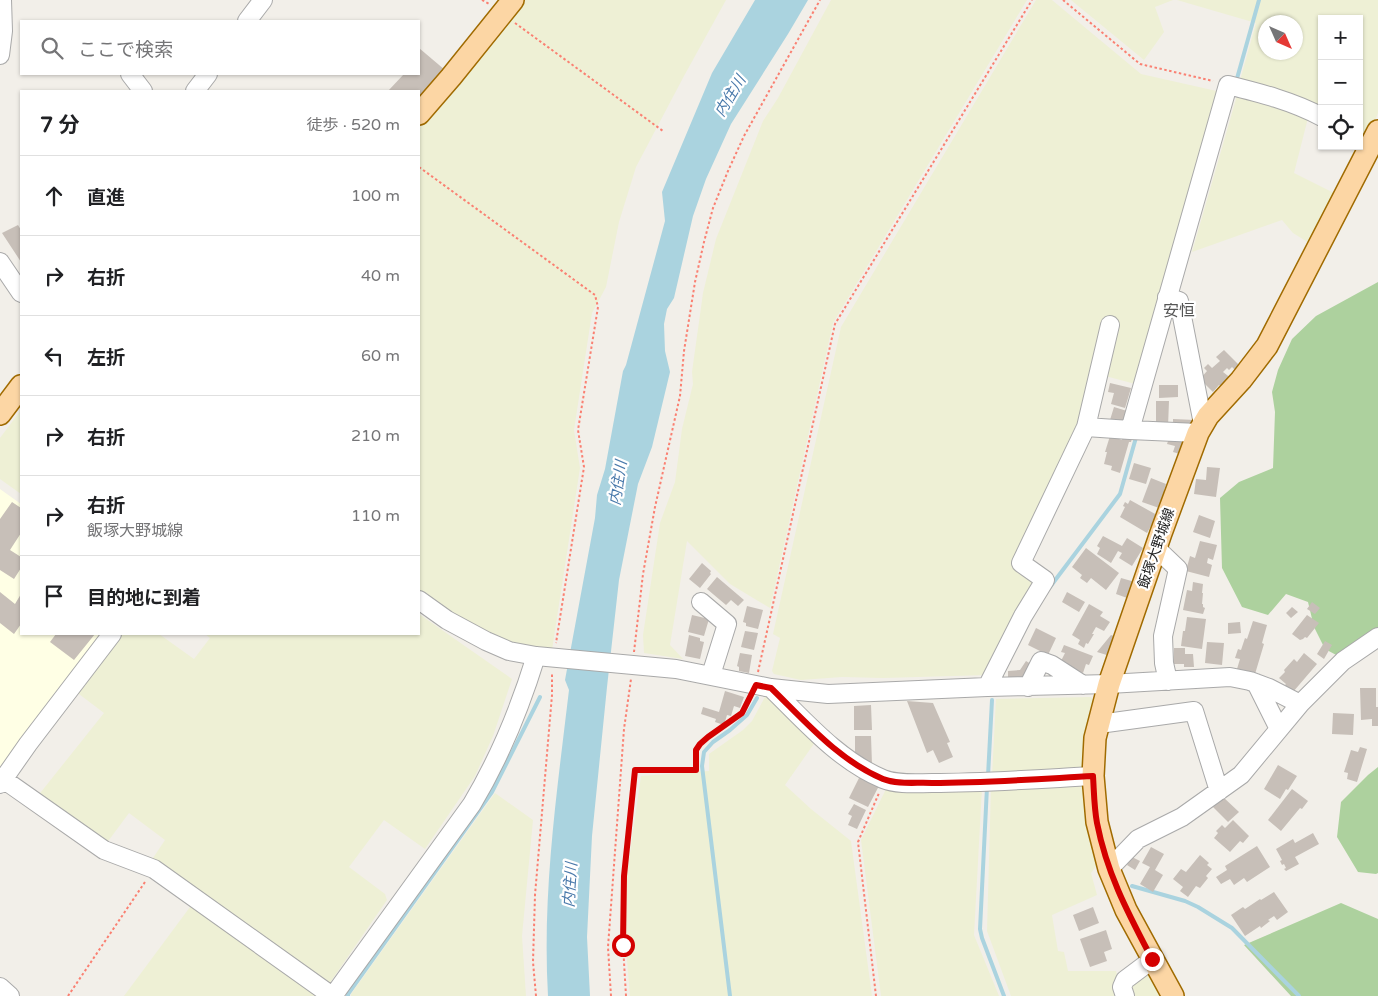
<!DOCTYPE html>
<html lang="ja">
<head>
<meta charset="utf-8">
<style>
	:root { --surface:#fff; --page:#f2f2f2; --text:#202124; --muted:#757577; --line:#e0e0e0 }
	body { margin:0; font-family:"Varela Round","Noto Sans JP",sans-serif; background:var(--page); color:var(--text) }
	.controls { position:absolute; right:15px; top:15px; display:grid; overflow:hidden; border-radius:0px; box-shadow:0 1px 4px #0004 }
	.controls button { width:45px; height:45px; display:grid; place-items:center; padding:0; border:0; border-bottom:1px solid var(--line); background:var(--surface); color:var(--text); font:25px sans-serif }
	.compass { position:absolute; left:1258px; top:15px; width:45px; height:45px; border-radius:50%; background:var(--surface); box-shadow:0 1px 4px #0004; rotate:135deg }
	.stop { position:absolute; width:15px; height:15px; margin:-11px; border:4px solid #d40000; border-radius:50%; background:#fff }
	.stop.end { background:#d40000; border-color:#fff; box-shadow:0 1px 5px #0008 }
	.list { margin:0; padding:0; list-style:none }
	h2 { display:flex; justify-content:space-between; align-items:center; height:65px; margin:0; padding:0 20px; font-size:21px }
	h2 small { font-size:16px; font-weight:400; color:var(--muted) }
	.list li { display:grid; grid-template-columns:32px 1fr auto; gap:15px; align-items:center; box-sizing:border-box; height:80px; padding:0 20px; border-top:1px solid var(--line) }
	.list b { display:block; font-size:19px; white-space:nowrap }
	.list p { margin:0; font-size:16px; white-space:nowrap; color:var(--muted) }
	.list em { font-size:16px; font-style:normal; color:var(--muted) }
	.icon { flex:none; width:28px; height:28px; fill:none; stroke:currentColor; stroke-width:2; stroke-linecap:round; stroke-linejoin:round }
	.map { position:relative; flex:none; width:1378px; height:996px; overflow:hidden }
	.search { position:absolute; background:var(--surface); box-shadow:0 1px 4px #0004; left:20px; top:20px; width:400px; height:55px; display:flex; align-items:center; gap:12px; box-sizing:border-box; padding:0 18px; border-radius:0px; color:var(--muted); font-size:19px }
	.panel { position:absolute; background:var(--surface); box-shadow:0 1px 4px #0004; left:20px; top:90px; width:400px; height:545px; border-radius:0px }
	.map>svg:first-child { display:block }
</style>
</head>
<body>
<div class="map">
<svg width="1378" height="996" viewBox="0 0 1378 996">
	<rect width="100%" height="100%" fill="#f2efe9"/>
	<!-- education -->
	<path fill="#ffffe5" d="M0,489L21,504V634H104L0,770Z"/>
	<!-- farmland -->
	<path fill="#eef0d5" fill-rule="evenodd" d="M521,0H726L684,76L636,167L619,222L606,287L592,313L574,430L580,468L552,650L524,646L482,632L419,592V125L464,72Z
		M831,0H1027L833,323L770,608L730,584L687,541L670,645L683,659L644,653L643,635L660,523L675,482L682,429L693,384L692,372L703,293L716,239L763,121L778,98Z
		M1036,0H1052L1141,74L1221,92L1139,385L1094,373L1081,424L1015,565L1036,583L989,675L883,678L842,677L801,680L774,674L772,671L780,638L773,634L841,327Z
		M1071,0H1173L1155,7L1164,32L1144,60Z
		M1177,0H1378V113L1368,138L1359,133V19H1322V112L1239,84L1256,23ZM1266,22H1296V52H1266Z
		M1238,92L1309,114L1294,173L1340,196L1314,246L1293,233L1282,220L1192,252Z
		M21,410V494L0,479V438Z
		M419,614L512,679L493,736L475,776L425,849L384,820L349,867L385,894L387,900L327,987L151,861L165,840L129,813L106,844L37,797L104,713L75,691L119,634H159L194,659L210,638L205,634H419Z
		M766,695L818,738L785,785L811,809L851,841L872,996H630L626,948L627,874L641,776L709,771V754L743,730L752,721Z
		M1091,697L1095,703L1085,771L992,776L996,699Z
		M1087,783L1100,861L1091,873L1097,895L1052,915L1058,951L1064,952L1068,971H1116L1122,996H1011L987,931L991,787Z
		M888,785L982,788L974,935L999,996H881L861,840Z
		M495,793L533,820L522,936L526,996H351V994Z
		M193,903L321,996H124Z
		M1151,965L1167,996H1130V982Z"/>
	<!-- forest -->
	<path fill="#add19e" d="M1378,282V630L1340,657L1325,649L1314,627L1308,602L1286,594L1268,615L1242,607L1222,568L1220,498L1239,482L1273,468L1275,412L1272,392L1278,370L1292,339L1316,316Z
		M1378,767V873L1376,874L1358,872L1337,837L1341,802L1368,775Z
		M1341,903L1378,919V996H1291L1244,945Z"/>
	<!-- water -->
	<path fill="#aad3df" d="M755,0H808L788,34L731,124L706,179L693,216L674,298L667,309L664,324L665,351L670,372L652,447L638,484L619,580L607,687L592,836L587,937L590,996H548C542,894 557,791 569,690L565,680L595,518L597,495L605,469L623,371L626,365L665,221L662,192L712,73Z"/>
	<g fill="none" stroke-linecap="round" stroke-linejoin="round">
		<!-- stream -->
		<path stroke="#aad3df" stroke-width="4" d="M1236,82L1259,0
			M1050,587L1120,494L1137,434
			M988,776L992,700
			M987,787L980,929L982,938L1004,996
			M1132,886L1185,901L1198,907L1232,928L1299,996
			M348,996V994L492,792L540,697
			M730,996L702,766L704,752L713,742L730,730L747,715L757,698"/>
	</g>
	<!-- building -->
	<path fill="#c7bfb8" d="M419,48L445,70L419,99V91H388L404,74H419Z
		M18,225L21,230V262L2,233Z
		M1224,350L1242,368L1237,372L1232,367L1229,370L1227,368L1223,372L1232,379L1222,387L1219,385L1213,392L1200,379L1207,371L1204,368L1208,364L1212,368L1220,361L1216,357Z
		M1110,383L1131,388L1125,408L1111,404L1114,393L1108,392Z
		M1159,385H1178V397L1159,398Z
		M1156,401H1169L1168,427H1156Z
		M1114,407L1127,411L1124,424L1110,420Z
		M1173,419L1195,420L1194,430L1173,429Z
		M1124,432L1133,435L1131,442H1129L1120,473L1111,470L1112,466L1104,464L1107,452H1105L1110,436L1122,440Z
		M1171,432L1186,438L1180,454L1173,452L1175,446L1167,444Z
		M1134,463L1151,468L1146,484L1129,479Z
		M1207,467L1220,468L1216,497L1194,494L1196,479L1206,480Z
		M1151,478L1166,484L1164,490L1168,491L1162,509L1142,502Z
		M1130,500L1157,515L1147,533L1120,517L1125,507L1123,506L1125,502L1128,504Z
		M12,502L21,508V533L10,550L21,557V568L14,579L0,570V519Z
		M1199,515L1215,521L1210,538L1193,532Z
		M1103,536L1122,546L1127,538L1143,548L1132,566L1119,558L1122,553L1118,551L1111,563L1097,554L1100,548L1097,546Z
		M1200,541L1217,545L1213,560L1208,558L1207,563L1212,565L1209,577L1186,571L1190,556L1195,558Z
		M1086,548L1119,573L1106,590L1091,578L1087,583L1080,578L1082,575L1072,567Z
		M702,563L711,571L710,573L711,574L700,588L689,579Z
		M717,577L744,600L738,606L731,600L726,605L707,589Z
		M1121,578L1135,582L1130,599L1116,594Z
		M1193,582L1203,584L1202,593H1203L1202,604H1203V607L1205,608L1203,614L1183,610L1187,590L1192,591Z
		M0,592L15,604L21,594V624L14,634L0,623Z
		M1067,592L1085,602L1079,612L1062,602Z
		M1312,602L1320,608L1315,614L1307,609Z
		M1089,604L1103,612L1100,616L1110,622L1104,631L1096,627L1092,634H1094L1088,644L1086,643L1084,648L1078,644L1080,640L1072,635Z
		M747,606L763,610L758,629L746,626V623L743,622Z
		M1292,607L1298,612L1291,618L1286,613Z
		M692,615L709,619L704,636L688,632Z
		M1307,615L1319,623L1307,638L1305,637L1303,639L1300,640L1292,634Z
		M1187,617L1206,619L1202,649L1181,646L1183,631H1185Z
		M1253,621L1267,625L1262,643L1264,644L1255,674L1237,669L1240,659L1235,658L1238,649L1241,650L1245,638L1247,639Z
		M1240,622L1241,633L1228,634V623Z
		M1036,628L1056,638L1048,655L1028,645Z
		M745,631L758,633L754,650L741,647Z
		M56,634H95L74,660L50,642Z
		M689,635L700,638V641L704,642L700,659L685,656Z
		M1111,635L1117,637L1110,656L1097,652Z
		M1325,641L1332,645L1324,659L1317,654Z
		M1207,642L1224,643L1222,665L1205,663Z
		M1064,645L1093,656L1089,665L1086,664L1083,673L1066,666L1067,663L1061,661L1065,653L1061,652Z
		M1174,648H1185V654H1193L1194,667H1184V664H1174Z
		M740,653L752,655L749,673L739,671V667L737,666Z
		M1304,653L1317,664L1293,692L1285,685L1286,684L1279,678L1285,672L1284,670L1294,659L1297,662Z
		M1026,661L1036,667L1028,680H1008V671L1020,670Z
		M1360,688H1376V707H1378V726H1372V719L1361,720Z
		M725,691L744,697L740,708L734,706L731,716L727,715L724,725L715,722L716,719L701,714L703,707L719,712Z
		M907,701L933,703L950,742L947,743L953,757L939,763L933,750L927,753Z
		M871,705L872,730H854V706Z
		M1333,713L1354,714L1353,735L1332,734Z
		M855,736H871L872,764L855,760Z
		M1360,747L1367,749L1357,782L1347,779L1348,773L1344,772L1351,750L1358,752Z
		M1278,765L1297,776L1288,790L1286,789L1280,799L1264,789Z
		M862,772L881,782L868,807L849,798Z
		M1292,789L1308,801L1302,809L1300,808L1281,831L1268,820Z
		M1222,796L1239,812L1228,822L1211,805Z
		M854,804L866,810L857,829L848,825L852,816L848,814Z
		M1233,820L1249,836L1243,843L1240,841L1230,852L1214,838L1218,833L1216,831L1222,825L1225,828Z
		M1313,833L1319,844L1295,857L1299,864L1286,871L1284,869L1286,868L1284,864L1282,865L1280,861L1282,860L1276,849L1293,839L1295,843Z
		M1257,846L1270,867L1247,882L1244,878L1234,885L1230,879L1221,884L1216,877L1227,870L1225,866Z
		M1151,847L1164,854L1155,870L1163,875L1153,892L1140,884L1150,867L1142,863Z
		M1200,855L1209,863L1207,865L1212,869L1206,876L1208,878L1200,888L1196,886L1188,897L1180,891L1183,887L1173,879L1181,869L1186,872Z
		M1132,857L1140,861L1135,870L1127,865Z
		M1274,892L1288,912L1277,920L1274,916L1268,920L1270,921L1261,928L1260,926L1245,936L1231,915L1243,907L1245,909L1260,899L1261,900Z
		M1093,907L1099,923L1079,931L1073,915Z
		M1106,930L1112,949L1104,952L1107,961L1090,967L1080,939Z"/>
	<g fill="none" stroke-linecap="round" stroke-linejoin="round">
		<!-- minor casing -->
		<g stroke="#a9a9a9" stroke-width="20">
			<path id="minor" d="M247,21L263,0
				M0,55L3,31L2,0
				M130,74L143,91
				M195,91L208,74
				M0,262L21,293
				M1167,297L1179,301L1203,424
				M1086,427L1110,325
				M1130,430L1198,433
				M1156,548L1178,569L1163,636L1164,663L1168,681
				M419,600L447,620L486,641L509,651L536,656L676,669L771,688L828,694L987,687L1109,684L1230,677L1250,681L1269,688L1300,704
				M701,602L727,624L711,675
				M1256,683L1279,729
				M987,687L1023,616L1045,580L1021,563L1086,427L1130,430L1228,85C1260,93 1292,101 1322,117
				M1028,687L1041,661L1052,665L1083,685
				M771,688C805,721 838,760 883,779C898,785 917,783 932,783C986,783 1039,779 1093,776
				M1099,724L1194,711L1219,791
				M3,779L104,850L154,869L332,996
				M0,784L28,744L112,634
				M1109,869L1138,839L1182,817L1241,775L1300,704L1343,661L1378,637
				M0,987L10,996
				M333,996L472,804C500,757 520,708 536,656
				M1125,996L1122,987L1125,980L1153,959"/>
		</g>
		<!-- major casing -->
		<g stroke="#a06b00" stroke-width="24">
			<path id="major" d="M419,114L451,77L513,0
				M0,414L21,386
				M1173,996L1126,910L1109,869L1097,822L1093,776L1095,738L1109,684L1161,533L1198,433L1208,416L1241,380L1267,346L1378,131"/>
		</g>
		<!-- path -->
		<path stroke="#fa8072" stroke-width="2" stroke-dasharray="2.5 2.5" stroke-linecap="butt" d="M482,0L489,4
			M1063,0L1140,64L1213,81
			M515,23L663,131
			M419,167L595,295L598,307L578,430L584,467L556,643
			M634,652L643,574L655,507L680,396L684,351L695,282L704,242L713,208L728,171L744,136L820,0
			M758,672L835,324L1032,0
			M68,996L145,882
			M536,996L533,962L535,895L552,695V672
			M611,996L608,947L624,729L631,679
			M626,996L623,945L624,876L635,770H696V750L700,744L742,713L750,698
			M876,996L858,842L879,793"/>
		<!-- minor -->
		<use href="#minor" stroke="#fff" stroke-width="18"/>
		<!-- major -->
		<use href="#major" stroke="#fcd6a4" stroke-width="21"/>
	</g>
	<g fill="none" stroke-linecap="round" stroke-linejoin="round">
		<!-- route -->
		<path stroke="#d40000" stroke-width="6" d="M623,945L624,876L635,770H696V750L700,744L708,737L742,713L756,685L771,688C805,721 838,760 883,779C898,785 917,782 932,783C986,783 1039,779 1093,776C1094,791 1094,807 1097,823C1107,874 1128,913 1152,959"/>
	</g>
	<g text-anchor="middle" stroke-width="4.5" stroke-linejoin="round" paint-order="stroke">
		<!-- street labels -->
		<g font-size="14" fill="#222" stroke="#fff">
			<text transform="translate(1156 548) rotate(-71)" y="5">飯塚大野城線</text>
		</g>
		<!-- water labels -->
		<g font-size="15" font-style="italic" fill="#4a7aab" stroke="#fff">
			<text transform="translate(730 96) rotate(-59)" y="5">内住川</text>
			<text transform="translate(618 483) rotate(-81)" y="5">内住川</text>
			<text transform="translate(570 885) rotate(-86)" y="5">内住川</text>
		</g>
		<!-- quarter labels -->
		<g font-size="16" fill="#555" stroke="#fff">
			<text x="1179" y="316">安恒</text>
		</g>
	</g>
</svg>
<div class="controls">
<button>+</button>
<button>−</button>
<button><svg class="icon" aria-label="locate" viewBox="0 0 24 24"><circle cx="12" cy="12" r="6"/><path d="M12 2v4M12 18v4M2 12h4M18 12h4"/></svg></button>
</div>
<svg class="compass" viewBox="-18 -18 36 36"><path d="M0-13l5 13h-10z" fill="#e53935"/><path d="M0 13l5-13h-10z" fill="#757577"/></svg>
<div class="stop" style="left:623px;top:945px"></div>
<div class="stop end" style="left:1152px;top:959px"></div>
<div class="search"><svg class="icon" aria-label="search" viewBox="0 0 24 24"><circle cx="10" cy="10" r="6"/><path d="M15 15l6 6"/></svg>ここで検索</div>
<section class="panel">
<h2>7 分<small>徒歩 · 520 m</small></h2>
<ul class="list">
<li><svg class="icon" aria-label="ahead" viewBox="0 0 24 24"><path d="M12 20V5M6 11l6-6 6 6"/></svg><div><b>直進</b></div><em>100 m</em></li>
<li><svg class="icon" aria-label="right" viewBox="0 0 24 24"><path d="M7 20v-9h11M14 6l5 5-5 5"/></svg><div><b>右折</b></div><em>40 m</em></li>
<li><svg class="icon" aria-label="left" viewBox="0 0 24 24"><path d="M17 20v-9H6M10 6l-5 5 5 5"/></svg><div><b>左折</b></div><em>60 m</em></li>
<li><svg class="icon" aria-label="right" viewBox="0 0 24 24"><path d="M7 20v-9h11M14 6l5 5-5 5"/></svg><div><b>右折</b></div><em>210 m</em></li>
<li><svg class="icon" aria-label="right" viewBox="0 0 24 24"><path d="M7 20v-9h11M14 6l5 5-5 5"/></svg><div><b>右折</b><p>飯塚大野城線</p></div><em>110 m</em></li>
<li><svg class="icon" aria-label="arrive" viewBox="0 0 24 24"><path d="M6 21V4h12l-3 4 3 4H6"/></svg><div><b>目的地に到着</b></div></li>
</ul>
</section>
</div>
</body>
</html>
